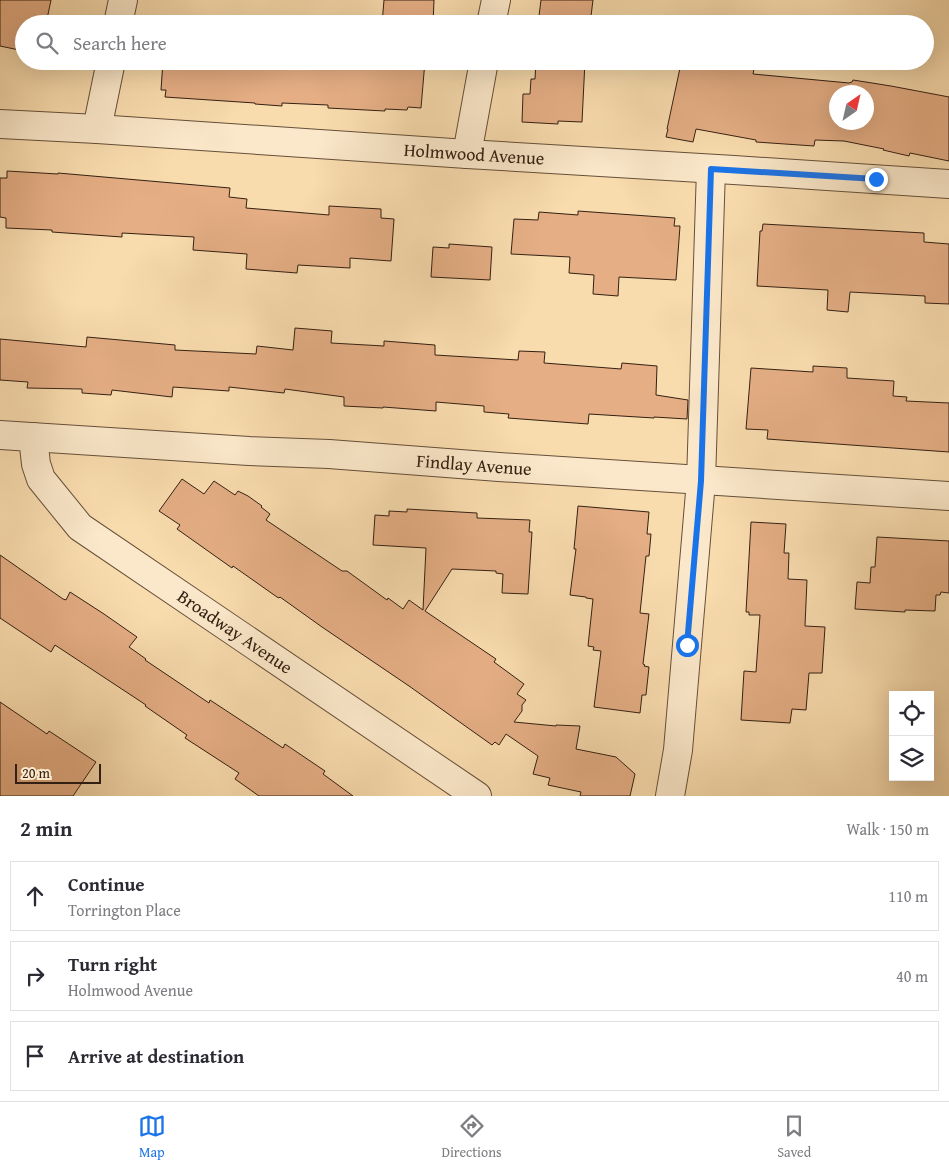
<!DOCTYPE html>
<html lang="en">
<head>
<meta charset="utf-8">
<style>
	:root { --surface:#fff; --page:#f7f7f7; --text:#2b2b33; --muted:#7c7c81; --line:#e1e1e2; --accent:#1a73e8 }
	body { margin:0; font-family:"Gentium Book Plus",serif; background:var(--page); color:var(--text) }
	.controls { position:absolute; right:15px; bottom:15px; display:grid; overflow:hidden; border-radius:0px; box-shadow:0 5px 20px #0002 }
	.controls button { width:45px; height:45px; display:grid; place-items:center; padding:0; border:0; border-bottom:1px solid var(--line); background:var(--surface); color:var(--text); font:25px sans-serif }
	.compass { position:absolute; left:829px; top:85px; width:45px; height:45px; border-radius:50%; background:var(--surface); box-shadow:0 5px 20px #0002; rotate:34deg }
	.scale { position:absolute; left:15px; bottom:12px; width:86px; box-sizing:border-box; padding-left:5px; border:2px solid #342012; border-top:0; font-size:14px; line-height:18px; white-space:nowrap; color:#342012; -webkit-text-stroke:4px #fbe8ca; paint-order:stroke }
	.stop { position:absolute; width:15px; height:15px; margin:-11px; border:4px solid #1a73e8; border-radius:50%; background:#fff }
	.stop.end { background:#1a73e8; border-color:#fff; box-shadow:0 1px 5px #0008 }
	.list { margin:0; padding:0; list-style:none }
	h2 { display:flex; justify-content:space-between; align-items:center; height:65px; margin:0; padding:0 20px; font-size:21px }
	h2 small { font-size:16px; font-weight:400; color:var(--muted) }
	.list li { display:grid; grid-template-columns:32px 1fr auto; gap:15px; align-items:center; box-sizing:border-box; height:70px; margin:0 10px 10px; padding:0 10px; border:1px solid var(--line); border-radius:0px }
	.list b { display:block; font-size:19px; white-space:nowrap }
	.list p { margin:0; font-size:16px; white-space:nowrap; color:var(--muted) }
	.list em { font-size:16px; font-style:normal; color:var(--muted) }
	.icon { flex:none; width:28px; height:28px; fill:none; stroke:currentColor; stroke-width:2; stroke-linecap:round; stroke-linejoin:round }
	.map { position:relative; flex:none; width:949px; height:796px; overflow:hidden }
	.search { position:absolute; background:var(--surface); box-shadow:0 5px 20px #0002; left:15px; right:15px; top:15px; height:55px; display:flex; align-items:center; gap:12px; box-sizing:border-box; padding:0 18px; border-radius:28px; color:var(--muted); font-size:19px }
	.sheet { height:305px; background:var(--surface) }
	nav { display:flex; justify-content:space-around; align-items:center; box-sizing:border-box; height:70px; border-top:1px solid var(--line); background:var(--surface); font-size:14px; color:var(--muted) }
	nav a { display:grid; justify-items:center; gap:2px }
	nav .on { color:var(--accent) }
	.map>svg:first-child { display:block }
</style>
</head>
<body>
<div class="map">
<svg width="949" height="796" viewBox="0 0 949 796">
	<rect width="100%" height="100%" fill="#f9dcae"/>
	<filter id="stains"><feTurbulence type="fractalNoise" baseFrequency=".004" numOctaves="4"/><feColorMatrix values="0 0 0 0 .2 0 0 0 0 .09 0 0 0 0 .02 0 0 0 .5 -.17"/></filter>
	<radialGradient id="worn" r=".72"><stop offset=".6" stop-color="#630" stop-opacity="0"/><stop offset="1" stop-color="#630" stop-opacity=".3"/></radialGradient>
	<!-- building -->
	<path fill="#e5ae85" stroke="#342012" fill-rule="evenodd" d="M0,0H51L46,24H24V51L0,46Z
		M384,0H434L433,24H382Z
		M541,0H593L590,24H538Z
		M163,61H425L421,108L408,107L407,110L385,109V111L328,108V105L282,103V106L255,104V103L165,97L166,90H161Z
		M536,61H585L582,122L558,121V124L522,122L523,94H530L531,79H535Z
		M685,61H741L755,64L753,74L849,83L852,82L853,80L891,86L949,97V161L910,153L909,156L883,150L884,149L844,141L815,140L814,146L756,142V140L696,129L693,142L666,137L668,129H667L680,68L683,69ZM836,92H866V122H836Z
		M7,171L58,174V173L230,188L229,197L247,199L246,208L329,215V206L381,209V218L394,219L391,261L350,258V268L298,265L297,273L246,269L247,254L193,250L194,237L122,233V237L52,232V230L6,228V218L0,217V178H7Z
		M578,211L675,218L674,226H680L676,280L619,277L618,296L593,294L594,275L569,273L570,257L511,254L514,219L538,220L539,212L578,215Z
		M763,224L924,233V242L949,244V304L925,303V296L850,292L848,312L827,310L828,290L757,286L760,231H762Z
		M449,244L492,247L490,280L431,277L433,247L449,248Z
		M295,328L332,331L331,343L384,346V341L435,345V355L518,360L519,351L545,352L544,363L621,369L622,363L657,366L656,395L688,400L687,419L654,417V418L589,414L588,424L508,418L509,414L484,412V406L436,402V411L383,407V408L344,406V397L285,389L284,393L229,387V391L173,387L172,397L112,390L111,395L82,393V389L27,388L28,382L0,380V339L86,347L87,337L175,345V350L256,354L257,346L293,350Z
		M813,366L847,368V378L894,381L893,396L907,397L906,401L949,403V452L767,439L768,430L746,429L751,368L813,372Z
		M182,479L204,494L214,481L235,495L238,491L248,496L262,506L261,507L270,514L266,520L342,571H347L387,600L388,598L403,609L409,600L423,610L426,548L373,545L375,515L389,516V511L407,512V509L477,513V518L530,520L529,532H532L528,594L502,593L503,574L496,573V571L452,569L425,611L496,659L494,662L524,684L517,694L526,700L522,705V711L514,722L556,726V725L580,726L576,749L616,757L635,774L630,796H580L581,792L548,785L550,778L533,774L538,756L506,734L499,745L495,742L492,745L409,686L322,627L280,597L279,598L277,597L233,566L232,568L177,529L180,525L159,511Z
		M578,506L649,512L647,534H651L649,556H646L640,613L649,614L643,664L645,665L644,666L649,667L646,695H642L640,713L594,707L601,651L593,650L594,647L588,646L593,599L586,598V597L570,595L576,549H574Z
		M751,522L786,524L784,553H789L788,579L807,580L805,626L825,627L822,673H809L806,710L792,709L790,723L741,720L744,671L756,672L760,615H749V612H746Z
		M877,537L949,541V593L941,592L940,595H936L935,611L905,610V612L855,609L857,582L870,583L871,567H875Z
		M0,555L63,599L66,600L70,592L104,614L137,637L129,647L146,659L145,660L209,703L210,700L283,748L285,744L325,771L323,774L353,796H259L235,779L239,773L185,738L187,735L145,706L146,705L55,645L51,652L0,618Z
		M0,702L47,734L49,731L96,762L73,796H0Z"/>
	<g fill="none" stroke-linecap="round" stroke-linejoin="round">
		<!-- minor casing -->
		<g stroke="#654f39" stroke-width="30">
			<g id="minor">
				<path d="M118,24L123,0"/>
				<path d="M491,24L496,0"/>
				<path id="s1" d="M0,124L97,129L467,154L734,170L949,184"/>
				<path d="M97,129L111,61"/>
				<path d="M467,154L484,61"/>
				<path id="s2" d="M0,435L249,451L329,454L499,467L949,496"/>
				<path id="s3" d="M33,437L36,464L41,479L80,527L477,796"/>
				<path d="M670,796L678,750L701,481L711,169"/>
			</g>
		</g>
		<!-- minor -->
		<use href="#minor" stroke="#fbe8ca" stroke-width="28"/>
	</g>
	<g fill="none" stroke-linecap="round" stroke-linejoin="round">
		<!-- route -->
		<path stroke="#1a73e8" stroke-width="6" d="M687,645L701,481L711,169L876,179"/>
	</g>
	<g text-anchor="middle" stroke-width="4.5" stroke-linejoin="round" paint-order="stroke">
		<!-- street labels -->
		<g font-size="18" fill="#342012" stroke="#fbe8ca">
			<text dy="6" stroke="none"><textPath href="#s1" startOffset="475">Holmwood Avenue</textPath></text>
			<text dy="6" stroke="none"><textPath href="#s2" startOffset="475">Findlay Avenue</textPath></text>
			<text dy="6" stroke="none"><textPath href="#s3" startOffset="292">Broadway Avenue</textPath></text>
		</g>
	</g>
	<rect width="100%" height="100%" filter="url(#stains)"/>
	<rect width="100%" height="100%" fill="url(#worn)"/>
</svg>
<div class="controls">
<button><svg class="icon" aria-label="locate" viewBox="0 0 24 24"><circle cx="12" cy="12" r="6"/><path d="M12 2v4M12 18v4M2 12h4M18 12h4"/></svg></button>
<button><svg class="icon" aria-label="layers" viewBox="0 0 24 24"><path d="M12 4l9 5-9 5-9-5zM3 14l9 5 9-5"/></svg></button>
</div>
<svg class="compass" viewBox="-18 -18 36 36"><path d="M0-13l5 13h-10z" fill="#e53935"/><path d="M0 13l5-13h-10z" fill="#7c7c81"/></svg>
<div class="scale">20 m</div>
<div class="stop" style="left:687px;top:645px"></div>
<div class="stop end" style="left:876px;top:179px"></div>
<div class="search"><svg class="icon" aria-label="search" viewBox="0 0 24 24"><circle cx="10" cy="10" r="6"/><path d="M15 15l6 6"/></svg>Search here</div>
</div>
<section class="sheet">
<h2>2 min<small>Walk · 150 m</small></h2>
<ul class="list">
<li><svg class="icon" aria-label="ahead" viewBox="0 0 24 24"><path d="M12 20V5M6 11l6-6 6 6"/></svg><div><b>Continue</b><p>Torrington Place</p></div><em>110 m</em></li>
<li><svg class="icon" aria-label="right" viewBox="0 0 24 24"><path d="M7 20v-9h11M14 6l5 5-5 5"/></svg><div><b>Turn right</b><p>Holmwood Avenue</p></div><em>40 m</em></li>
<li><svg class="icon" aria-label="arrive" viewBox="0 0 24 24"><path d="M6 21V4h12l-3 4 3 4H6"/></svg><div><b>Arrive at destination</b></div></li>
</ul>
</section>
<nav>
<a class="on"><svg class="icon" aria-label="map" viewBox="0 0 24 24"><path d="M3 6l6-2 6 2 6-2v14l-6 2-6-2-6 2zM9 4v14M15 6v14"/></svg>Map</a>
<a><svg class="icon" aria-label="directions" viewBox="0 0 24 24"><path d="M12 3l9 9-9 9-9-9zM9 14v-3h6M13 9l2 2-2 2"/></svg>Directions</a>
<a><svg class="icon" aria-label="saved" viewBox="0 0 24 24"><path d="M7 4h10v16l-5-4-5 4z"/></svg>Saved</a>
</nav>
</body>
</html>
